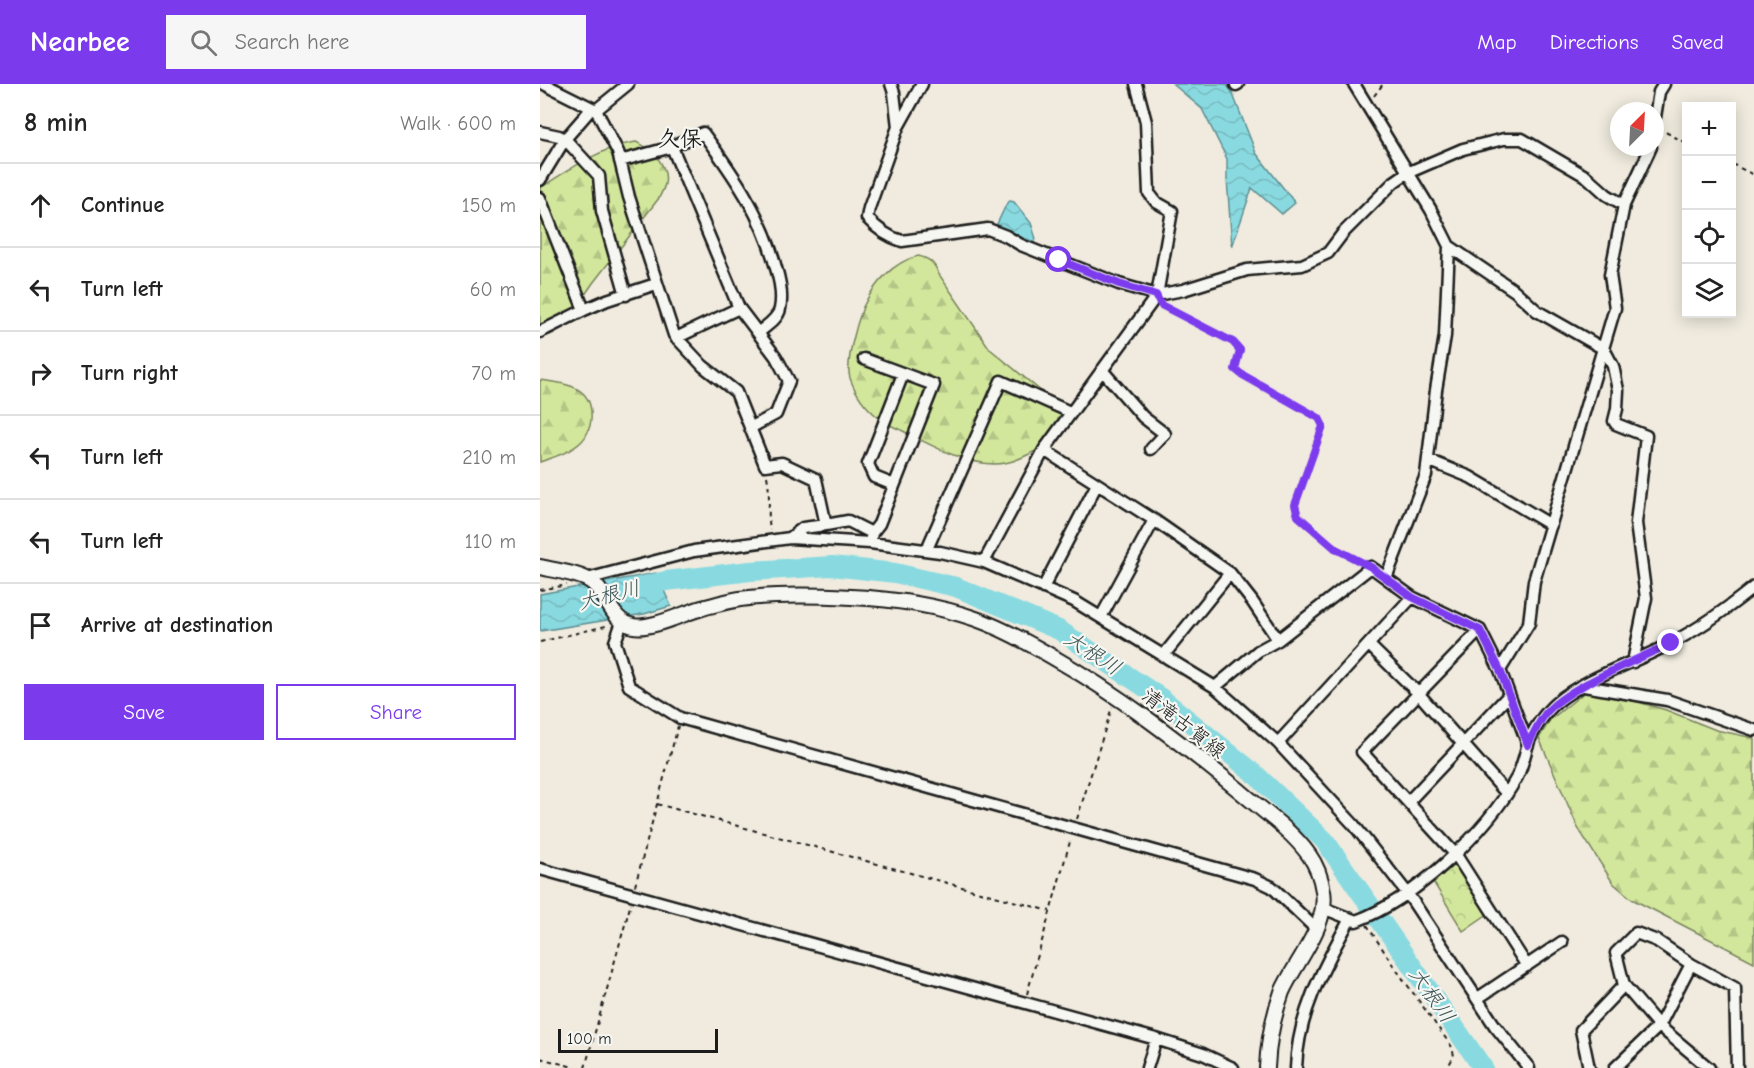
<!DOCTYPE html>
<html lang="en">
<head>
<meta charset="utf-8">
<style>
	:root { --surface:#fff; --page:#f6f6f6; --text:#222; --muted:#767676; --line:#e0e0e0; --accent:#7c3aed }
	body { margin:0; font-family:"Comic Neue","Klee One",sans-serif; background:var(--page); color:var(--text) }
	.controls { position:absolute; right:18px; top:18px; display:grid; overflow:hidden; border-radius:0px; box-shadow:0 3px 15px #0003 }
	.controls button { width:54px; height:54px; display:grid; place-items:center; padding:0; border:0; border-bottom:2px solid var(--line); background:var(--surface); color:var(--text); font:30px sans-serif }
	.compass { position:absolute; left:1070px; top:18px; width:54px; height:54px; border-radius:50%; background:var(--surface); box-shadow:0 3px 15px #0003; rotate:24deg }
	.scale { position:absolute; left:18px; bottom:15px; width:160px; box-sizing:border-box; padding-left:6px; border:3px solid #1c1c1c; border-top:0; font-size:16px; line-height:21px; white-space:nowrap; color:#1c1c1c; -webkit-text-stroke:4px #f6f6f2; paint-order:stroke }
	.stop { position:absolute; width:18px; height:18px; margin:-14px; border:4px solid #7c3aed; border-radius:50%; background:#fff }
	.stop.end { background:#7c3aed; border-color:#fff; box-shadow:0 2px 6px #0008 }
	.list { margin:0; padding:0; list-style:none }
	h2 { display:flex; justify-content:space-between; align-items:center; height:78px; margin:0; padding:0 24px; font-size:26px }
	h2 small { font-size:20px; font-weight:400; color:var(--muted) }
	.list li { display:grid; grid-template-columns:39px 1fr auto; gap:18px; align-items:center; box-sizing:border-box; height:84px; padding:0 24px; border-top:2px solid var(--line) }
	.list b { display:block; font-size:22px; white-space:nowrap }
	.list em { font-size:20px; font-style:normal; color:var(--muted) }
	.actions { display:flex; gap:12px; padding:18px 24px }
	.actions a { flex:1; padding:14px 0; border:2px solid var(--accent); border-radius:0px; text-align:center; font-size:21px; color:var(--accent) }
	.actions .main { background:var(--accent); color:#fff }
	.icon { flex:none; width:33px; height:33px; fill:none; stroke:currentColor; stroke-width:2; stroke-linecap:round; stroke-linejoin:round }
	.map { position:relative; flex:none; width:1214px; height:984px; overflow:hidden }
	header { display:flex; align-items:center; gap:36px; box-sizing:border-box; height:84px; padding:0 30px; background:var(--accent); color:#fff }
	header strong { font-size:28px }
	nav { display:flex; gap:33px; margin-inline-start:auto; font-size:21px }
	.search { width:420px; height:54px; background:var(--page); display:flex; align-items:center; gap:15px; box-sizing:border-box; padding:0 21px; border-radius:0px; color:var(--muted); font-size:22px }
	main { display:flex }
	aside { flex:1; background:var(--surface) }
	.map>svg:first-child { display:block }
</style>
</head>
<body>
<header>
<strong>Nearbee</strong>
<div class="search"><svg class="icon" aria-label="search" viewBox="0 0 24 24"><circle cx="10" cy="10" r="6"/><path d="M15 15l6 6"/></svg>Search here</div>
<nav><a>Map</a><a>Directions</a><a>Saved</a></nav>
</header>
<main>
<aside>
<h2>8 min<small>Walk · 600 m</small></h2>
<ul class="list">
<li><svg class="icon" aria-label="ahead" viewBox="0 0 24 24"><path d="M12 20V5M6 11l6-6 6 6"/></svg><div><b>Continue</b></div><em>150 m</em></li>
<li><svg class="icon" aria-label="left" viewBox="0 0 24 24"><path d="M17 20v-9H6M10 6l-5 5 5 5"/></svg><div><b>Turn left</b></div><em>60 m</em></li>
<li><svg class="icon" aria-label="right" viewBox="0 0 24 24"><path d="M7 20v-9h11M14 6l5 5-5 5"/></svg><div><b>Turn right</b></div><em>70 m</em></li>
<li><svg class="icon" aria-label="left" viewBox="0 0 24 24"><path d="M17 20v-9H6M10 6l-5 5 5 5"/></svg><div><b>Turn left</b></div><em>210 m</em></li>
<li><svg class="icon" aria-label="left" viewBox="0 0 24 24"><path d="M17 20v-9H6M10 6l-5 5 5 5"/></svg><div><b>Turn left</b></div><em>110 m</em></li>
<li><svg class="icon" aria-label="arrive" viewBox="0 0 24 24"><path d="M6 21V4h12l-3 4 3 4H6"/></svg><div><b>Arrive at destination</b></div></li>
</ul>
<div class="actions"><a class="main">Save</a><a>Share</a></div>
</aside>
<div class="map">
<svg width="1214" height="984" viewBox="0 0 1214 984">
	<defs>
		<pattern id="forest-firs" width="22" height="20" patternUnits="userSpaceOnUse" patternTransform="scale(1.5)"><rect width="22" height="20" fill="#d2e79c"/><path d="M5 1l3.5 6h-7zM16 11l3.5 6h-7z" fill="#b4c686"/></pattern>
		<pattern id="park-crowns" width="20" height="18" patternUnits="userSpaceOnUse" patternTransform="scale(1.5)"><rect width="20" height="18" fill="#d2e79c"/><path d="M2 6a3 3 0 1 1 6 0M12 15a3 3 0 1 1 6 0" fill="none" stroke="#b4c686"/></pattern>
		<pattern id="water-waves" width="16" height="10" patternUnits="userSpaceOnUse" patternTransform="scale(1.5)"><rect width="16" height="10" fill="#89dae0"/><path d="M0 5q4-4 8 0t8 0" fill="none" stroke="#76bac0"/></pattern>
	</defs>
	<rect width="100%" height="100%" fill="#f0ebde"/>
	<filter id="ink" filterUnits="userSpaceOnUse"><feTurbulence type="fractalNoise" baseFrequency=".0167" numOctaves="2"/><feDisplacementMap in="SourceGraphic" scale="12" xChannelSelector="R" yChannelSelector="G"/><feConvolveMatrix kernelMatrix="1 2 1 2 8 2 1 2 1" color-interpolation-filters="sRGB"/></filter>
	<g filter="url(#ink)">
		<!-- forest -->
		<path fill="url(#forest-firs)" stroke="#77825c" stroke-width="1.5" d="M96,58C111,64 129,81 125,100C124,104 121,110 119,114L53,199L22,244L12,250L4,253L0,251V104C30,85 61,63 96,58Z
			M378,172C389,174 395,179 398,189L450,265L520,323L523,333C520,340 516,352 510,357C502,365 477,377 465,379C432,385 391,361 363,347C355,343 345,340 339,334C325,323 316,311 310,294C305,278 317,239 323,223C334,200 353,178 378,172Z
			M0,296C27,300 54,302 51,336C50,343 47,352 42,357C31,368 14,373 0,378Z
			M1046,607L1084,614L1126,626L1176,646L1214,654V878L1092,815L1073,799L1038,744L999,654L1010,636Z"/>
		<!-- park -->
		<path fill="url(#park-crowns)" stroke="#77825c" stroke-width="1.5" d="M914,778L949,829L923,847L892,796Z"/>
		<!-- water -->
		<path fill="url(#water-waves)" stroke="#5d8e92" stroke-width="1.5" d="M633,0H686L692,8L716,69L755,119L742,130L712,104L692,163L687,95V75L662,25Z
			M470,117L474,118L491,139L496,155L494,159C480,155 465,151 457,140L467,119Z
			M116,489L131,522L104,530L0,547V510Z"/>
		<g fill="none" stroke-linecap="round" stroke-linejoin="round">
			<!-- river -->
			<path stroke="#89dae0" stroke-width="20" d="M95,504L126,497L210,487L292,482L355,489L416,503L519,546L621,614L715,690L785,757L943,984"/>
			<!-- street casing -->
			<g stroke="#1c1c1c" stroke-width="15">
				<path id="street" d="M4,0L56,26L78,68L89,113L134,251L163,282L196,308L225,381L242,379L276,395L286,441L308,437L332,449L330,459
					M351,0L354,9L358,43
					M382,0L358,43L329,124L327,134C337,145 348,153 362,157L448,145L466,152L481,161L579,200L617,211L643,206L707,186L762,181L788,169L803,149L854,98L867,89L923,65L964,55H982L1047,93L1067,111L1084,121
					M814,0L891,126L909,162L905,252L896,306L886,391L846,494
					M696,1L698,0
					M56,26L88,0
					M1115,33L1119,8L1124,0
					M0,48L19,52L25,55L59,92L62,127L86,211
					M132,63L199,224L218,249
					M80,77L132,63L139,59L163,49C194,91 223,133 236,184C240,197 243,211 240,225C238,235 226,242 218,249L236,273L249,297L236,330L210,344
					M0,96L25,55L52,24
					M0,114L44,226L0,248
					M909,162L975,207L997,227L1064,265L1073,282L1078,306L1077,325L1074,337L1076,340L1106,352L1096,439L1106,514L1093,578
					M44,226L67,216L116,200
					M136,254L199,224
					M324,275L394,301L339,440L332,449
					M562,286L603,333L625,350L611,365
					M504,366L614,436L690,489L712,517L738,556
					M888,376L930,393L1011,441
					M354,401L334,393L328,380L363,290
					M250,454L263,444L286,441
					M387,465L461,297L530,328
					M444,478L504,366L617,211L632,127L616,118L609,109L606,38L596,0
					M47,495L154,467L250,454L330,459L400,468L444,478L534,517L675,603L738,659L814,741L868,810L955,942L989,984
					M503,504L557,400
					M561,533L614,436
					M82,538L75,558L89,602L140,634L715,795L732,803L776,845
					M940,546L822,668L916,771L987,882
					M829,561L878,609L967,710
					M623,572L690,489
					M960,586L989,539L994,497L1075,224L1070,191L1084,121L1111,63
					M1044,602L1127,616L1214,646
					M675,603L718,567L738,556L831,483L872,513L940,546L960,586L988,661
					M738,659L872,513
					M868,718L969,611
					M0,785L616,955L663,970L693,984
					M783,824L816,837C875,815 947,748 977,693C982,683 984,674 987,663C992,647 1004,629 1017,618C1049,592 1095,579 1131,559C1161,544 1188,524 1214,503
					M938,914L1022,858
					M607,984L616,955
					M756,984C758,928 784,883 810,835
					M1049,984L1041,946L1084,901
					M1075,984L1119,942L1151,880
					M1169,984L1119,942L1084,901L1076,869L1096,849L1117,857L1151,880L1195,904L1197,984"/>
			</g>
			<!-- secondary casing -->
			<g stroke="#1c1c1c" stroke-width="18">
				<path id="secondary" d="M0,483C13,486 43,490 53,499C68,512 71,537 93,542C110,546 144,529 162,524C174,521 187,517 200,515C236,510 274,511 311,513C353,515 396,521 436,535C462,544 487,558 511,572C578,610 640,658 700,707C723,727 751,746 769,771C777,782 781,794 783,807C789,841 755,878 742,908C733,933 728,958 727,984"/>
			</g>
			<!-- path -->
			<path stroke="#1c1c1c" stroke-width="2" stroke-dasharray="4.5 4.5" stroke-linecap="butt" d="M834,12L843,0
				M1118,44L1146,59
				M1192,80L1214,91
				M623,221L693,258L700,266L695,285L701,290L779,334L783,342L755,421C763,446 800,466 822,478
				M227,392C231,413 227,426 230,446
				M0,506L27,501
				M0,558L70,541
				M117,720L510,827
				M537,735L572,623
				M95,802L138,642
				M827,841L853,881L912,963L914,972L907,984
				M487,910L531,754
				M0,974L37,984
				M45,984L91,819"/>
			<!-- street -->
			<use href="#street" stroke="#f6f6f2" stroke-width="10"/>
			<!-- secondary -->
			<use href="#secondary" stroke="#f6f6f2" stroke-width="14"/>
		</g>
	</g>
	<g fill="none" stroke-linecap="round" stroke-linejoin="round" filter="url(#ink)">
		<!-- route -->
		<path stroke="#7c3aed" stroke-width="8" d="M519,176L579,200L616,211L621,221L693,258L700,266L695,285L701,290L779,334L783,342L755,421L758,432L796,465L831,483L872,513L940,546L960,586L988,661C993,650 999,638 1006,629C1029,602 1098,576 1131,559"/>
	</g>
	<g text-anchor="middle" stroke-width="4.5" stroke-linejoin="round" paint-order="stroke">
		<!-- street labels -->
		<g font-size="20" fill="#1c1c1c" stroke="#f6f6f2">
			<text transform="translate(644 639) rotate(38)" y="7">清滝古賀線</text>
		</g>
		<!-- water labels -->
		<g font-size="21" font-style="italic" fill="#3d5557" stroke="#f6f6f2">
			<text transform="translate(69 511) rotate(-14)" y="7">大根川</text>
			<text transform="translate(553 569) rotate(33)" y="7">大根川</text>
			<text transform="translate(892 911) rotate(55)" y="7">大根川</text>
		</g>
		<!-- quarter labels -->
		<g font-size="22" font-weight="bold" fill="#1c1c1c" stroke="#f6f6f2">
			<text x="140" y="62">久保</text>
		</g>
	</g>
</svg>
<div class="controls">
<button>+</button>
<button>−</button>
<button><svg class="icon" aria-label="locate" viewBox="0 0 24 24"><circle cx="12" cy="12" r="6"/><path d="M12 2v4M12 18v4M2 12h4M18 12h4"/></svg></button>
<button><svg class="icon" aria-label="layers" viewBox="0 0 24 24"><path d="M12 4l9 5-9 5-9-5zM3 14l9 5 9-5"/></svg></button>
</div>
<svg class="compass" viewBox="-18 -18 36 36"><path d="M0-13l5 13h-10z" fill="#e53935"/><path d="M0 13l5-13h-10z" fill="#767676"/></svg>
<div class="scale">100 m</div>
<div class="stop" style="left:519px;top:176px"></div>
<div class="stop end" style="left:1131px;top:559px"></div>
</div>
</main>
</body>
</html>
